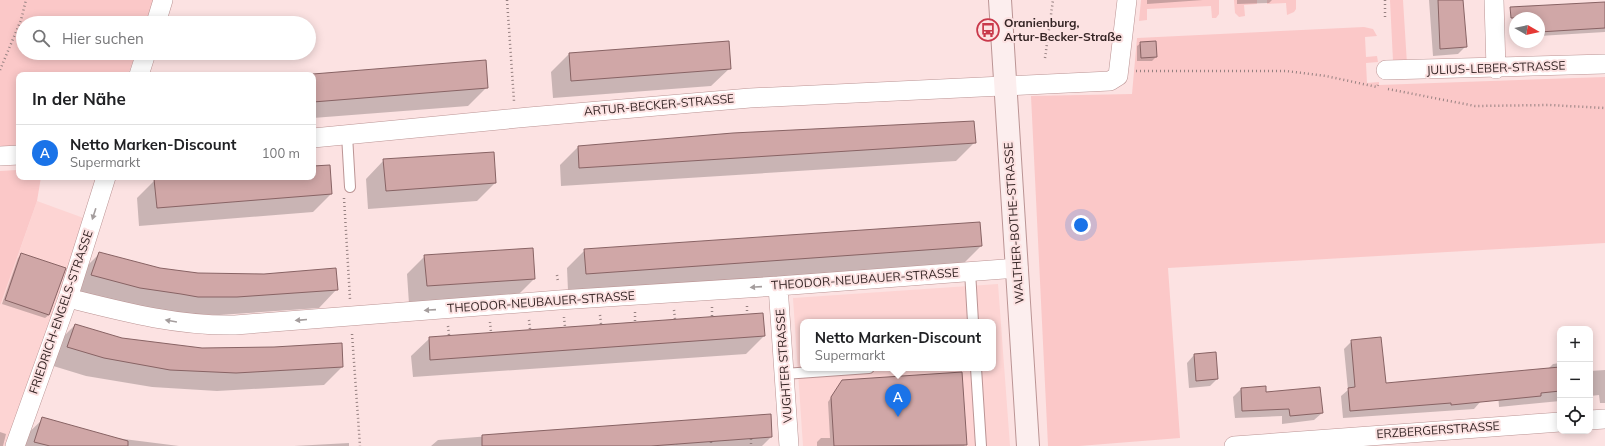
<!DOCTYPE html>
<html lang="de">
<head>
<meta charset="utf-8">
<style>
	:root { --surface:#fff; --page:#f6f6f6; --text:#202124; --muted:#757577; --line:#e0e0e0; --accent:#1a73e8 }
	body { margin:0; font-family:Mulish,sans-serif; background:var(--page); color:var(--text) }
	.controls { position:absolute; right:12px; bottom:12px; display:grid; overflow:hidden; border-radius:8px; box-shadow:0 2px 10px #0003 }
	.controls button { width:36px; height:36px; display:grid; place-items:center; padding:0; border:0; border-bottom:1px solid var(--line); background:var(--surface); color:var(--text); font:20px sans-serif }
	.compass { position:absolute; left:1509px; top:12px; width:36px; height:36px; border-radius:50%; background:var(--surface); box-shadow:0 2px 10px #0003; rotate:99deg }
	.you { position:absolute; left:1081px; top:225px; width:14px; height:14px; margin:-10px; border:3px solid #fff; border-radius:50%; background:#1a73e8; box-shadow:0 0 0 6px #1a73e833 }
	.badge { display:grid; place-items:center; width:26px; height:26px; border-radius:50%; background:var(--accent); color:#fff; font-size:13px; font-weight:700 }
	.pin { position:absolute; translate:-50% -33px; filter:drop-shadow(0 1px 2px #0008) }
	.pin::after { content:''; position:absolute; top:21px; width:14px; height:12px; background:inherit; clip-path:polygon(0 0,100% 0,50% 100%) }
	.popup { position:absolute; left:800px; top:319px; width:196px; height:52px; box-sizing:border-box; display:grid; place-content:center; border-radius:8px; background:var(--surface); filter:drop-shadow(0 1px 3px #0005); font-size:13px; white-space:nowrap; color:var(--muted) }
	.popup b { font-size:15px; color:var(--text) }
	.popup::after { content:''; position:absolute; left:50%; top:100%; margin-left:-8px; border:8px solid transparent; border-top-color:var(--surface) }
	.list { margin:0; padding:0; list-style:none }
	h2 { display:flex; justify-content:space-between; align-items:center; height:52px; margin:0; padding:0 16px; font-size:17px }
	h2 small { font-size:13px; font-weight:400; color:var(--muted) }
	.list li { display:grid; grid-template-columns:26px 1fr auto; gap:12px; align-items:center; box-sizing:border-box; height:56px; padding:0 16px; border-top:1px solid var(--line) }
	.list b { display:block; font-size:15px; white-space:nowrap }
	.list p { margin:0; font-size:13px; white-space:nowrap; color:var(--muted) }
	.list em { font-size:13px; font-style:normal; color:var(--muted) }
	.icon { flex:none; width:22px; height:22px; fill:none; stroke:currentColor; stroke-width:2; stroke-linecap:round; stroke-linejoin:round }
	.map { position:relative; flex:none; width:1605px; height:446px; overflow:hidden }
	.search { position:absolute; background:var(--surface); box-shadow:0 2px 10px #0003; left:16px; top:16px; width:300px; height:44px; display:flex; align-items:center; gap:10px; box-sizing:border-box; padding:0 14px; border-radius:22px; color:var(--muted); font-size:15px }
	.panel { position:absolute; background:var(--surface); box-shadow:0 2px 10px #0003; left:16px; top:72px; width:300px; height:108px; border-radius:8px }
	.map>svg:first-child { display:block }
</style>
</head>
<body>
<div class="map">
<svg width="1605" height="446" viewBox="0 0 1605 446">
	<rect width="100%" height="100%" fill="#fce2e2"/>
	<!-- built -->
	<path fill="#fdd4d3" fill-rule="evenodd" d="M37,201L89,220L10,446H0V307Z
		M998,284L1010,446H803L793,298ZM803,322H993V368H803Z"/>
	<!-- green -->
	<path fill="#fbc8c8" d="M0,0H154L146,23H23V53H136L128,75H19V149L0,150Z
		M1141,0H1219V14L1216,18H1212L1211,6L1147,9V20L1139,21Z
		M1234,0H1257V4L1244,5L1245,16L1239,17L1235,13Z
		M1267,0H1296V9L1294,12L1287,15L1286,3L1267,4Z
		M1390,0H1403L1407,64L1393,61Z
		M1364,27L1373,29L1377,36L1365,37L1366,57L1377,56L1378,62L1366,63L1367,83L1379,82V85L1605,77V243L1168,268L1180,438L1079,446H1048L1031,96L1132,94L1137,38Z
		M17,170L19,171V177H41L37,201L0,306V171Z"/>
	<!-- shadow -->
	<path fill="#0003" d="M1147,0H1203L1147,4Z
		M1237,0H1272L1269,3L1237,4Z
		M1429,0H1463L1466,46L1458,54L1433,56Z
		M1605,3V32L1539,36V18H1515V29L1514,12Z
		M1141,43L1156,57L1152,61H1137V46Z
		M569,54L730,68L711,86L553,98L551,72Z
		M485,61L487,87L468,106L313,118V75H312Z
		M974,143L956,161L561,186L560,165L578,147Z
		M384,160L495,183L477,201L368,209L366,179Z
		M313,167L331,194L313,212L139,226L137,198L155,180L196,177H313Z
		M979,223L981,246L963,264L568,291L567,268L585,250Z
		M22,254L49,315L45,318L2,304L18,258Z
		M99,254L160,269L337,289L319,308L219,315L179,314L74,293L81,272Z
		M425,256L534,279L516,297L409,304L407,274Z
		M75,325L122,339L342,367L324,385L217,391L152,387L86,376L50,365L57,343Z
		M764,336L746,354L413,377L411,356L430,338Z
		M1352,341L1385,385L1548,369L1553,364L1560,363V401L1499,407L1498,393L1481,401L1474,409L1343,418L1341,396L1348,390L1344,349Z
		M1194,355L1217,379L1210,386L1189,388L1187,363Z
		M1605,370V403H1600L1599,395L1590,396V371Z
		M842,381L966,444L964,446H817V442L821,438H830L828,402Z
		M1241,389L1265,393L1322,413L1314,420L1282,424V416L1235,418L1233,397Z
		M770,415L771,437L762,446H431L438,440Z
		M43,419L108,437L179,446H21L24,437Z
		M0,432L6,434L3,446H0Z
		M349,443V446H294Z"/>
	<!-- building -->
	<path fill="#d0a7a7" stroke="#886364" d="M1438,0H1463L1467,47L1440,49Z
		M1605,2V28L1539,32V18H1511L1510,7Z
		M729,41L731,69L571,81L569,53Z
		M1156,41L1157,57L1141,58L1140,42Z
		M486,60L488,88L313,102V74Z
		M974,121L976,143L579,168L578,146L733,133Z
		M494,152L496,183L386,191L383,159Z
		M330,165L332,194L157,208L154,179L182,177H313V166Z
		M980,222L982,246L586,274L584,249Z
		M533,248L535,279L427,286L424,255Z
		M99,252L160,268L198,273L264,274L336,268L338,290L237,297H198L181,294L140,288L91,275Z
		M21,253L66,268L49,315L5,300Z
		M763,313L765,336L430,360L429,337Z
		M75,324L122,338L202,348L274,347L342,343L343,367L236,373L170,370L104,358L67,347Z
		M1381,337L1386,383L1560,367V391L1541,393V396L1451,405V403L1350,411L1348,388L1355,387L1351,340Z
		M1216,352L1218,379L1196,381L1194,354Z
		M962,372L967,445L834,446L831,397L842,380Z
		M1266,386V392L1320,387L1323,413L1290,416L1289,409L1242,411L1241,388Z
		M771,414L772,437L651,446H482V435Z
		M42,417L128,441V446H50L34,442Z"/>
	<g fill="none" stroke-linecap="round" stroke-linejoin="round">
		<!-- lane casing -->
		<g stroke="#bb9494" stroke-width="12">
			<path id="lane" d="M347,135L350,187
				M970,271L973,322
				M976,368L981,446
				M784,374L869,368"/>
		</g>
		<!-- street casing -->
		<g stroke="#bb9494" stroke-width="20">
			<path id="street" d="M1494,0L1496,69
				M156,23L163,0
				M1386,70L1605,64
				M139,75L146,53
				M313,138L529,117L750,98L1110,81L1118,76L1127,0
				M0,156L19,155
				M778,286L789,446
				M68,298C124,312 177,326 235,325L559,300L778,286L1018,268
				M1590,420L1605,419
				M15,446L68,298L106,177
				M1234,446L1560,422"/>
		</g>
		<!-- secondary casing -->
		<g stroke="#bb9494" stroke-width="24">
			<path id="secondary" d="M1000,0L1028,446"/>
		</g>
		<!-- path -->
		<path stroke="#968181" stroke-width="2.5" stroke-dasharray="1 3" stroke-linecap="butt" d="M507,0L514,101
			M1385,0V17
			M1045,58L1053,0
			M0,70L21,20L26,0
			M1136,71H1286L1326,76L1377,87L1378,85
			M1388,89L1475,106L1549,105L1605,108
			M344,198L350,299
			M557,275L558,282
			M747,306V314
			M712,307V316
			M674,310L675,319
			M635,312V322
			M600,315L601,324
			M564,317L565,327
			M529,320L530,329
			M490,322L491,332
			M448,326L449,335
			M352,334L360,446
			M751,439V446
			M711,442V446
			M676,444V446"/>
		<!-- lane -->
		<use href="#lane" stroke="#fff" stroke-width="10"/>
		<!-- street -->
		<use href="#street" stroke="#fff" stroke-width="19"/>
		<!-- secondary -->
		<use href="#secondary" stroke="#fceeee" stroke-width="22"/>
	</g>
	<!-- one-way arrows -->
	<defs><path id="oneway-solid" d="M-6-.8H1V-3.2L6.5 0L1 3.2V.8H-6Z"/></defs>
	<g fill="#a49d9d">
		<use href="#oneway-solid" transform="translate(94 214) rotate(108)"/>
		<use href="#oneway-solid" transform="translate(756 287) rotate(176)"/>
		<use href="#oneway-solid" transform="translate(430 310) rotate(176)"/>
		<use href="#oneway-solid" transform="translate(301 320) rotate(175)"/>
		<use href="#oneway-solid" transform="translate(171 321) rotate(-170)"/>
	</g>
	<!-- icons -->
	<defs>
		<g id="bus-ring" transform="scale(1.15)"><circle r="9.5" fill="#fce2e2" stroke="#c9394b" stroke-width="1.5"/><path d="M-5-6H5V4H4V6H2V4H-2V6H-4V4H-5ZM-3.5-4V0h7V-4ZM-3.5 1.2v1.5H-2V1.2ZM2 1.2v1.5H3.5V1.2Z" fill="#c9394b"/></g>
	</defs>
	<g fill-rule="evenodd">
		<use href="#bus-ring" x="988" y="30"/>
	</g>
	<g text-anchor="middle" stroke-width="4" stroke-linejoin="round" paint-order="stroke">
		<!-- poi labels -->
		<g font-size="12" font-weight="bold" fill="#352525" stroke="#fce2e2" text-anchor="start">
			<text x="1004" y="27">Oranienburg,<tspan x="1004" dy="14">Artur-Becker-Straße</tspan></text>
		</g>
		<!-- street labels -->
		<g font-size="12" fill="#352525" stroke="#fce2e2">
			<text transform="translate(1496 68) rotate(-2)" y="4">JULIUS-LEBER-STRASSE</text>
			<text transform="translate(659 105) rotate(-5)" y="4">ARTUR-BECKER-STRASSE</text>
			<text transform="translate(1014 223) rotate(-94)" y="4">WALTHER-BOTHE-STRASSE</text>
			<text transform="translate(865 279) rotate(-4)" y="4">THEODOR-NEUBAUER-STRASSE</text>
			<text transform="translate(541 302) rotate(-4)" y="4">THEODOR-NEUBAUER-STRASSE</text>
			<text transform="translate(61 312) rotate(-71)" y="4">FRIEDRICH-ENGELS-STRASSE</text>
			<text transform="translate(784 366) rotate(-94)" y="4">VUGHTER STRASSE</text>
			<text transform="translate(1438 430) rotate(-4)" y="4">ERZBERGERSTRASSE</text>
		</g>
	</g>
</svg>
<div class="controls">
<button>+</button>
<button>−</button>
<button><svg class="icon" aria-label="locate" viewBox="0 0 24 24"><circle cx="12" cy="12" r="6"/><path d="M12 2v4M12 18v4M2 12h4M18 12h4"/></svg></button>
</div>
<svg class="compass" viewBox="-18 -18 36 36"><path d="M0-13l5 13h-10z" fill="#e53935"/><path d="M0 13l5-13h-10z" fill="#757577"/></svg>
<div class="you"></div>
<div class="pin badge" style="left:898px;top:417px">A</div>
<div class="popup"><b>Netto Marken-Discount</b>Supermarkt</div>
<div class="search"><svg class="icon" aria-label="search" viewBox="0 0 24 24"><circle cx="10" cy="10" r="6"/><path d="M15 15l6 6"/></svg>Hier suchen</div>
<section class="panel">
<h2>In der Nähe<small></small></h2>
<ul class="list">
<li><span class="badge">A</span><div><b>Netto Marken-Discount</b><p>Supermarkt</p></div><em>100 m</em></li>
</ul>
</section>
</div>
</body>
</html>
